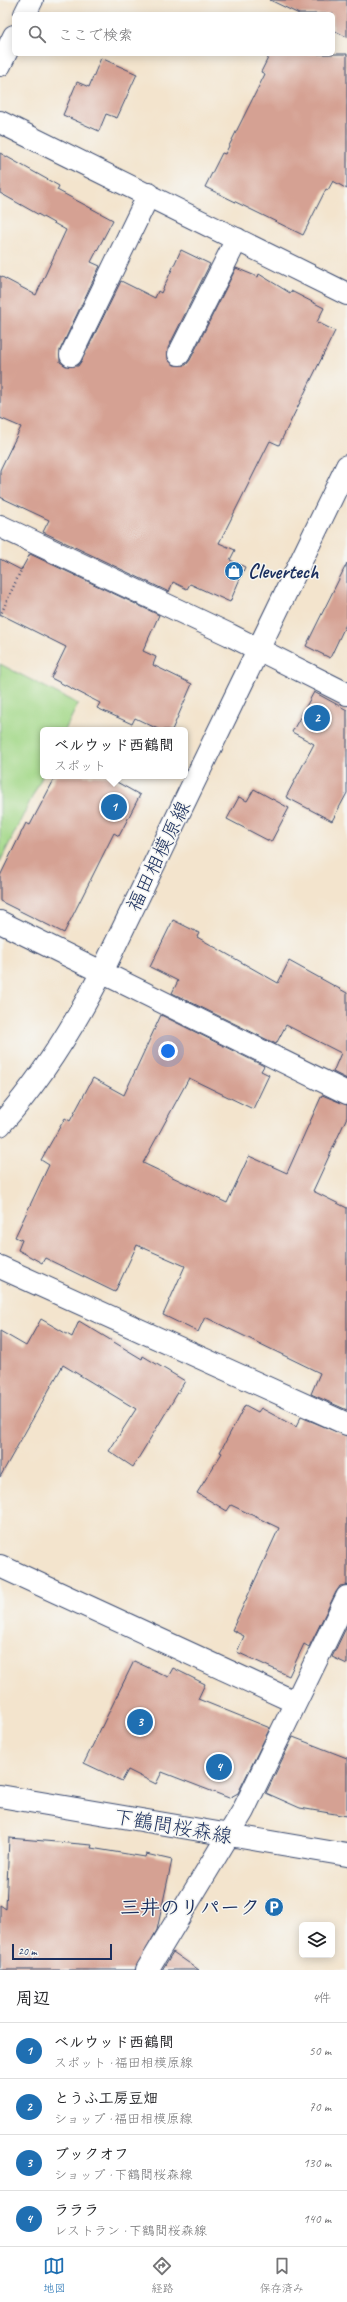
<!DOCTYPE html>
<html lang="ja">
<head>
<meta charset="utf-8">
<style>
	:root { --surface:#fff; --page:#f2f2f2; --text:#202124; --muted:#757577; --line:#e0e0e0; --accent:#1f6fb2 }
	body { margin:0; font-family:Caveat,"Klee One",sans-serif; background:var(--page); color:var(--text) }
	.controls { position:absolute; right:12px; bottom:12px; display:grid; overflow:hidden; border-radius:6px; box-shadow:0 2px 10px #0003 }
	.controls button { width:36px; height:36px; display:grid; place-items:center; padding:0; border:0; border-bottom:1px solid var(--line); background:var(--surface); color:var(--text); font:20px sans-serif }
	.scale { position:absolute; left:12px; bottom:10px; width:100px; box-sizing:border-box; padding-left:4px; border:2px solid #1b2f5e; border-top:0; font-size:11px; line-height:14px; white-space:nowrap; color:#1b2f5e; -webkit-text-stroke:3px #f6f6f2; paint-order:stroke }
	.you { position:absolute; left:168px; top:1051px; width:14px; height:14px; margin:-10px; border:3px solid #fff; border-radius:50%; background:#1a73e8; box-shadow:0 0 0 6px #1a73e833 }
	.badge { display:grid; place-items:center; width:26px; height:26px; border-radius:50%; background:var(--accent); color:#fff; font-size:13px; font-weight:700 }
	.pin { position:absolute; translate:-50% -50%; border:2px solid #fff; box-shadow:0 1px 4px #0006 }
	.popup { position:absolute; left:40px; top:727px; width:148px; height:52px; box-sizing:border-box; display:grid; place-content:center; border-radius:6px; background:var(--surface); filter:drop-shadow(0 1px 3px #0005); font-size:13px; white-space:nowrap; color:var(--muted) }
	.popup b { font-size:15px; color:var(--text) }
	.popup::after { content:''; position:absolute; left:50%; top:100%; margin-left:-8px; border:8px solid transparent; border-top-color:var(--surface) }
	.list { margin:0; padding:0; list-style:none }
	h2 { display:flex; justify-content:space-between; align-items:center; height:52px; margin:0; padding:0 16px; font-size:17px }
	h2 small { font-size:13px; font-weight:400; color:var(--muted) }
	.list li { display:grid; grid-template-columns:26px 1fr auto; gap:12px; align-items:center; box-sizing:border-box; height:56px; padding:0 16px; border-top:1px solid var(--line) }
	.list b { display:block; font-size:15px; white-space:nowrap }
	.list p { margin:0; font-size:13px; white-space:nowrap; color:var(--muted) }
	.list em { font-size:13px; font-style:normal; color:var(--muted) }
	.icon { flex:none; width:22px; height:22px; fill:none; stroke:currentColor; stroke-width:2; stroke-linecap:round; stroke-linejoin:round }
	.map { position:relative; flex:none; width:347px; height:1970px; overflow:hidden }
	.search { position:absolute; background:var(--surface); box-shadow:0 2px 10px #0003; left:12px; right:12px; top:12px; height:44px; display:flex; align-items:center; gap:10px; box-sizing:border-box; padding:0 14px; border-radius:6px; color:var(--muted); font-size:15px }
	.sheet { height:276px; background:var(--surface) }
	nav { display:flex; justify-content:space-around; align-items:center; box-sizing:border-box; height:56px; border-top:1px solid var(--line); background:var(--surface); font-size:11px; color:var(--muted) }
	nav a { display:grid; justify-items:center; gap:2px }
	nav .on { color:var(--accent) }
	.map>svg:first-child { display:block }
</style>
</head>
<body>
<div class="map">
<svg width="347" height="1970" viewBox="0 0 347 1970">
	<rect width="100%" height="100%" fill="#f6f6f2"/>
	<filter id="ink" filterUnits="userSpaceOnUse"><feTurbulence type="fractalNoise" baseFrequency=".025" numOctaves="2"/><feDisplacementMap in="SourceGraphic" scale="8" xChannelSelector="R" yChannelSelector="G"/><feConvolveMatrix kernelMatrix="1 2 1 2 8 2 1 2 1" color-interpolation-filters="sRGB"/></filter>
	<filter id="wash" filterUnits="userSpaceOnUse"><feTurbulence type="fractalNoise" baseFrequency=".012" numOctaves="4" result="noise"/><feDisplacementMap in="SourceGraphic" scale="16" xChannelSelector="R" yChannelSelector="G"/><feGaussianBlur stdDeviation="0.9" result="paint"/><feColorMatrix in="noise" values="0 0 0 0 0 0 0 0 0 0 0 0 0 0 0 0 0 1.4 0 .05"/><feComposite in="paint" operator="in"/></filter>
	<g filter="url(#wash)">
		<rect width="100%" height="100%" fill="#f3e4cd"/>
		<!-- green -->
		<path fill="#a3d888" stroke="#5f8473" d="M0,664L78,704L65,730H43V775L0,862Z"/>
		<g id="blocks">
			<!-- building -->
			<path fill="#d5a193" d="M270,0H347V37L333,30V14H299Z
				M270,54H347V189L333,181L328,190L326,189L303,235L205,187L222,153L225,154L265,74L261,72Z
				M101,58L137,74L117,118L106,114L99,131L63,115L77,82L89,87Z
				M0,153L59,186L57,190L113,220L91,262L100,266L60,350V362L66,366H78L82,360L121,281L155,298L158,291L161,293L181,250L210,264L168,348V360L174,365H186L190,360L236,268L258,277L259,274L290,293L291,291L324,308L317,322L335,331L279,445L270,441L219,543L235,550L230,560L245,567L230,602L190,584L187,589L173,582L169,592L43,532L49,520L0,497V470L21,427L0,418V276L36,295L66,230L0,193Z
				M30,554L159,615L143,651L156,657L153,665L192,684L172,730H160L135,718L132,724L97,708L100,703L51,678L66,647L0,614V559L21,570Z
				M347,563V622L330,658L306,646Z
				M314,692L347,710V793L332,821L286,797L314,744L292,732Z
				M56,776H106L140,795L119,836L114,833L64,933L0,901V876L26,823L30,825Z
				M254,789L289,808L271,842L227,819L239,797L247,801Z
				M173,920L199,933L197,937L278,983L289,961L347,993V1079L333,1072L341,1053L286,1025L276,1044L172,993L178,981L150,967Z
				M161,1015L264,1066L261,1071L269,1075L253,1109L189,1078L143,1163L227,1203L249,1156L287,1173L322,1095L347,1105V1117L313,1191L347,1208V1410L311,1394L320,1373L205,1317L198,1332L163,1315L185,1266L137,1245L115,1292L45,1258L42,1263L18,1250L22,1240L15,1237L49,1165L41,1160L65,1118L70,1121L93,1078L124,1095Z
				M41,1319L72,1337L79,1321L142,1359L143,1356L185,1381L133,1467L109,1451L136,1409L63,1365L0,1477V1331L26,1346Z
				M245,1405L258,1412L261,1408L296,1427L301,1417L347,1436V1585L340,1586L336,1592L309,1647L304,1644L289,1676L237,1652L244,1636L232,1630L279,1528L231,1505L227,1511L197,1493L222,1453L220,1452Z
				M347,1626V1664L332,1657Z
				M134,1661L168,1677L173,1668L205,1684L198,1699L270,1728L238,1793L229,1798L162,1772L156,1784L128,1770L122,1781L84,1763Z
				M293,1737L347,1758V1816L300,1808L266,1793Z
				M9,1838L92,1845L91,1848L145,1857L146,1854L172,1860L157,1930L135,1970H0V1905L6,1909Z
				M173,1952L199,1970H162Z"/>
		</g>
	</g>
	<g filter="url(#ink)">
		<use href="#blocks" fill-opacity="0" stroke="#3b4a6f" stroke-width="1"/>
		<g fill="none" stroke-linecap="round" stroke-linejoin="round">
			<!-- minor casing -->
			<g stroke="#3b4a6f" stroke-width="24">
				<path id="minor" d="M25,14L32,0
					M0,65L14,36
					M0,122L347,294
					M179,354L237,239
					M71,355L149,194
					M0,526L230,635L347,694
					M0,922L347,1093
					M0,1125C41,1080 74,1026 102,972L347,466
					M0,1267L347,1424
					M0,1566L295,1702
					M0,1796L347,1855
					M147,1970L243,1811L347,1597"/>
			</g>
			<!-- path -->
			<path stroke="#3b4a6f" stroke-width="2.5" stroke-dasharray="1 3" stroke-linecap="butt" d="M0,616L22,568"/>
			<!-- minor -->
			<use href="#minor" stroke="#fff" stroke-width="22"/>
		</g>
	</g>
	<!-- icons -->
	<defs>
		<g id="shop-disc" transform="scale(1)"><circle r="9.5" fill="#1f6fb2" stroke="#f6f6f2"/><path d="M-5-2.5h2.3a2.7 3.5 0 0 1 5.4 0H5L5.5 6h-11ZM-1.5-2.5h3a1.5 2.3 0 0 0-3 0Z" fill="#fff"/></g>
		<g id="parking-disc" transform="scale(1)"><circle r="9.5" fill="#1f6fb2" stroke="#f6f6f2"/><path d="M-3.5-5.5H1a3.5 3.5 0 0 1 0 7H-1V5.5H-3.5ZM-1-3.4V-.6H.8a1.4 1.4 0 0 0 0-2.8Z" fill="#fff"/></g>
	</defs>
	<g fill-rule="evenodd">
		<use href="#shop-disc" x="234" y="571"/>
		<use href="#parking-disc" x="274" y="1907"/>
	</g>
	<g text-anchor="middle" stroke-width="3" stroke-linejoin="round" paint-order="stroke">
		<!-- poi labels -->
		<g font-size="20" font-weight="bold" fill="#1b2f5e" stroke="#f6f6f2" text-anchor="start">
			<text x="248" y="578">Clevertech</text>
			<text x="260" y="1914" text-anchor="end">三井のリパーク</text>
		</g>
		<!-- street labels -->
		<g font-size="20" fill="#1b2f5e" stroke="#f6f6f2">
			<text transform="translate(158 856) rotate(-64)" y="7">福田相模原線</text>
			<text transform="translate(173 1826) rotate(10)" y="7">下鶴間桜森線</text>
		</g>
	</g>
</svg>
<div class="controls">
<button><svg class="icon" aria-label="layers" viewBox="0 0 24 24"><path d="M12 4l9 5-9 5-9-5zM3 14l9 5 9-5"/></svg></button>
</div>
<div class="scale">20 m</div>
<div class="you"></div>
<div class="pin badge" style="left:114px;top:807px">1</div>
<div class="popup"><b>ベルウッド西鶴間</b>スポット</div>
<div class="pin badge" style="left:317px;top:718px">2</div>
<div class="pin badge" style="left:140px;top:1722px">3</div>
<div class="pin badge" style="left:219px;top:1767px">4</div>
<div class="search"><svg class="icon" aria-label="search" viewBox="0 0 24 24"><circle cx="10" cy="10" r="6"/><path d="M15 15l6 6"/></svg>ここで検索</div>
</div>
<section class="sheet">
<h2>周辺<small>4件</small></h2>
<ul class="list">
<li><span class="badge">1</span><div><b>ベルウッド西鶴間</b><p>スポット · 福田相模原線</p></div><em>50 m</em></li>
<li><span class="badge">2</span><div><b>とうふ工房豆畑</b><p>ショップ · 福田相模原線</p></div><em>70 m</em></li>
<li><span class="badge">3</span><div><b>ブックオフ</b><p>ショップ · 下鶴間桜森線</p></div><em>130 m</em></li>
<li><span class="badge">4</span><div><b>ラララ</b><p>レストラン · 下鶴間桜森線</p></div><em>140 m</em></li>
</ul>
</section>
<nav>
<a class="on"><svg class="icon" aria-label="map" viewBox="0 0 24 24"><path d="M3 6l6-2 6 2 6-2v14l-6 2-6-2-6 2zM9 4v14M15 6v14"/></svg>地図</a>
<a><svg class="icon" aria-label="directions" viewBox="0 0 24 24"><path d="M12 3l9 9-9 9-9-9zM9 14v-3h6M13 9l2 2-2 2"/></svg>経路</a>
<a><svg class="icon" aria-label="saved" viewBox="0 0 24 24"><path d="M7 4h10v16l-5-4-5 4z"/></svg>保存済み</a>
</nav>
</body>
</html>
